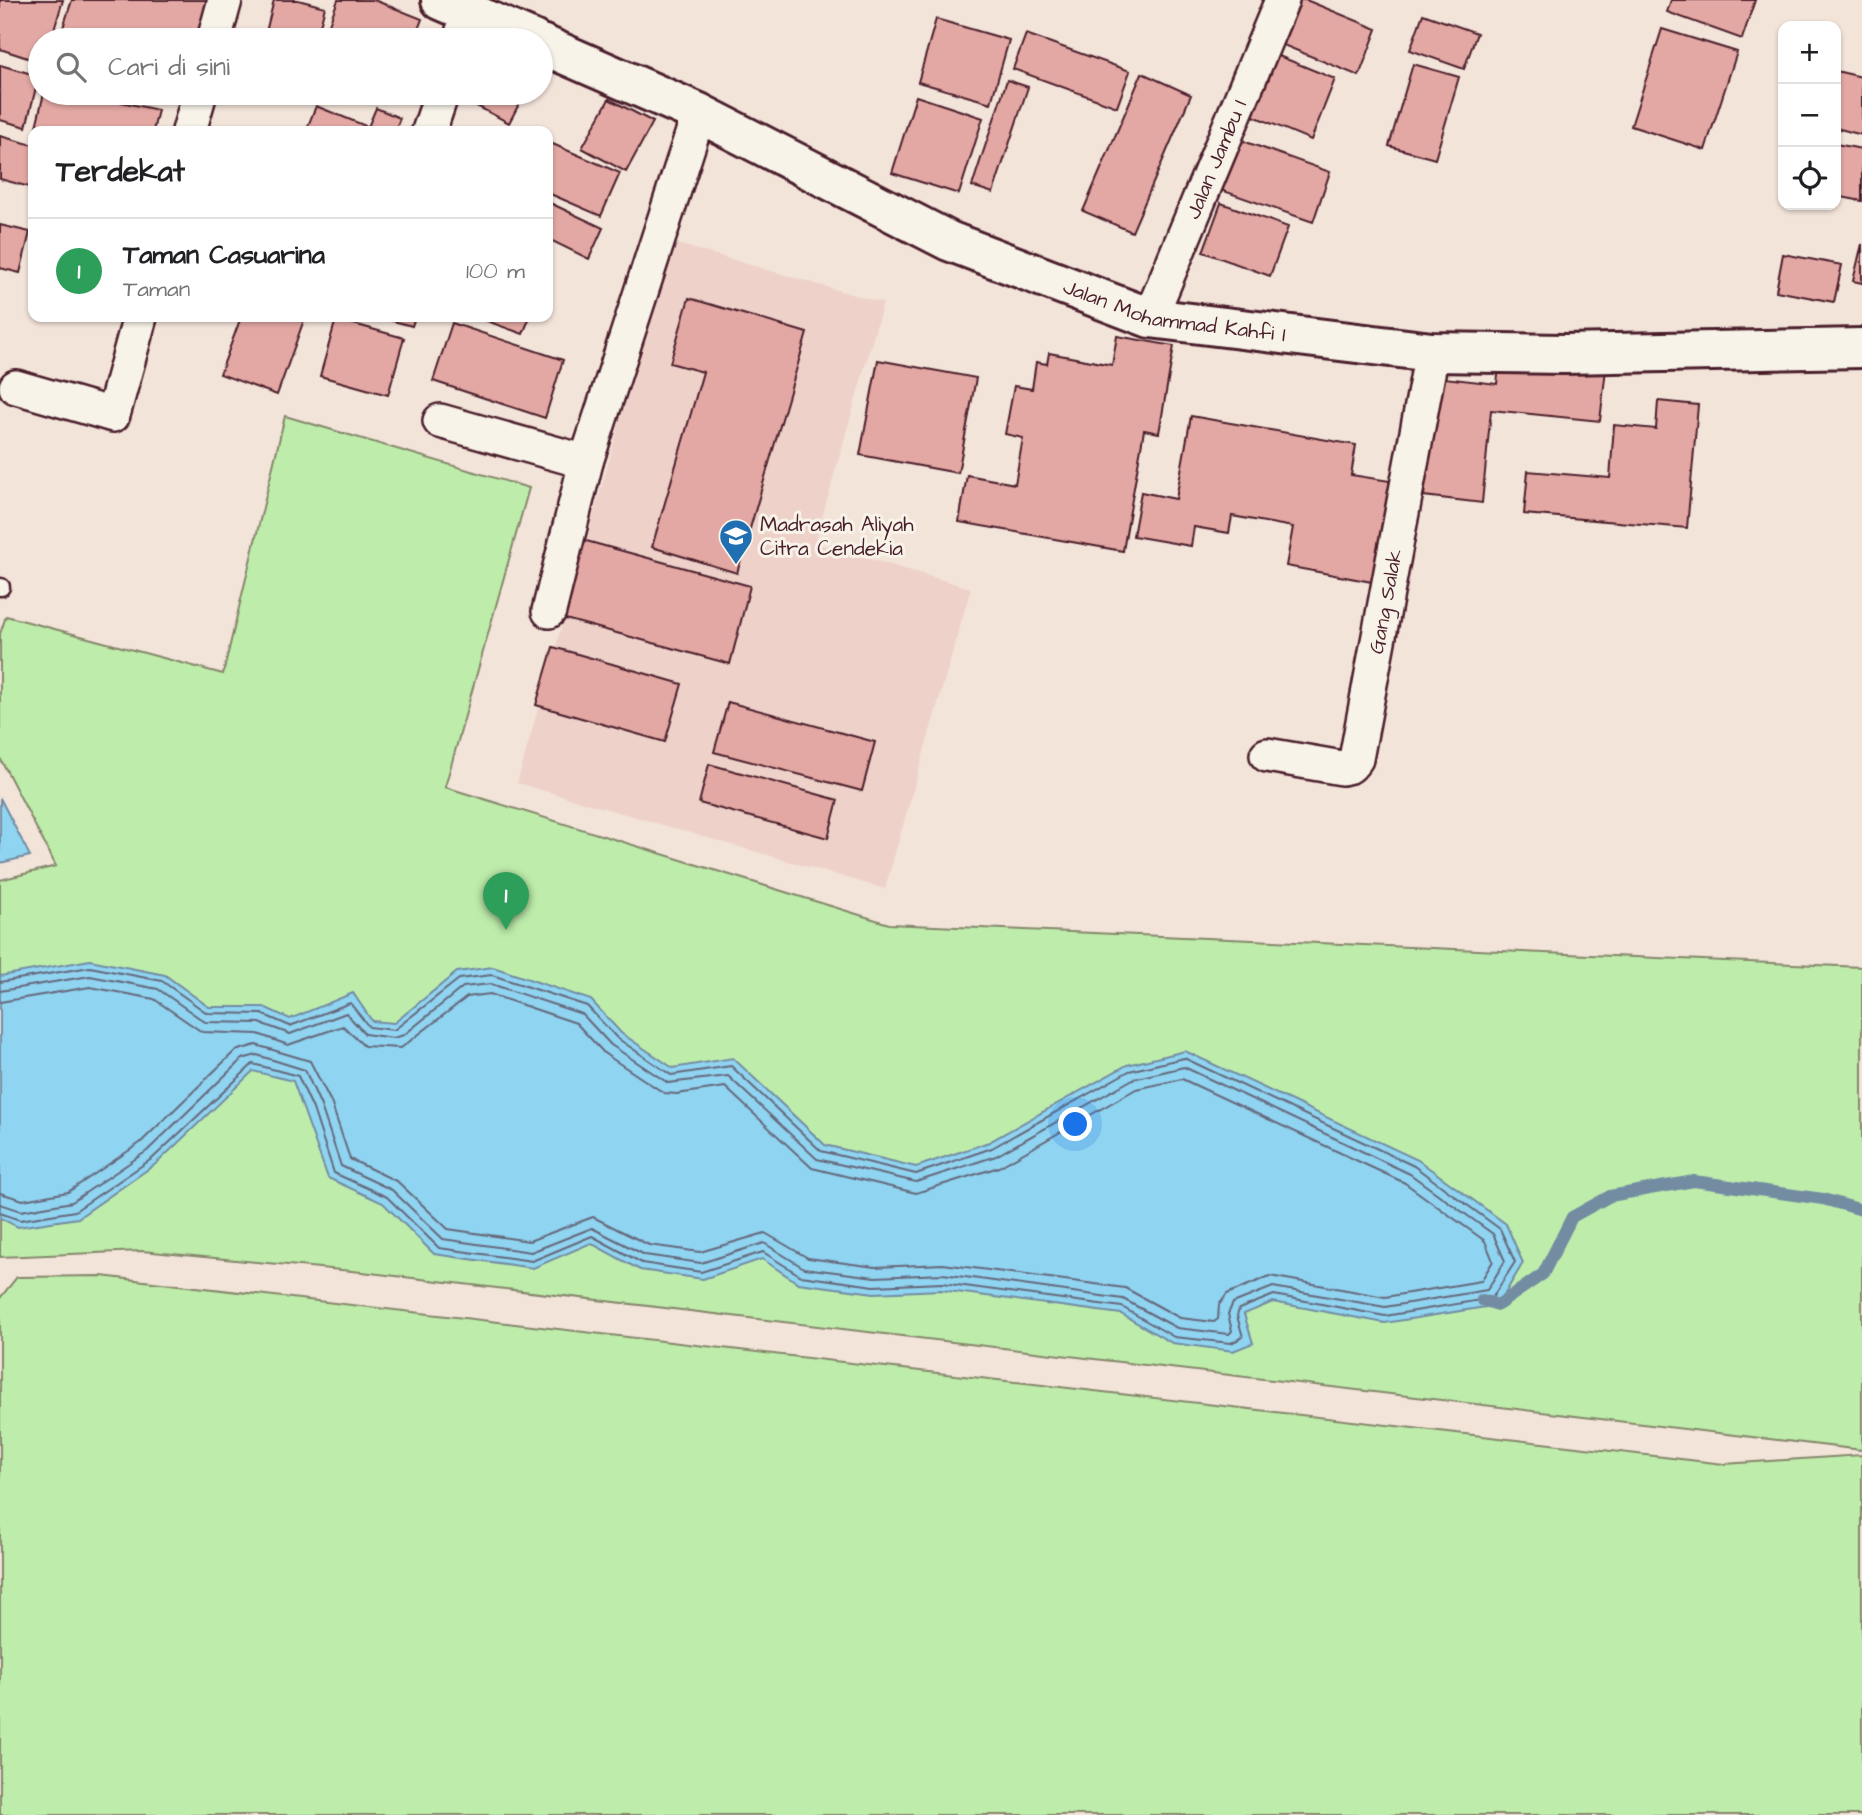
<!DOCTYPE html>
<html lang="id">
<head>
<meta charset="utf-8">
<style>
	:root { --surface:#fff; --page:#f2f2f2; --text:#202124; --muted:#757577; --line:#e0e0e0; --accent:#ea580c }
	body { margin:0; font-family:"Architects Daughter",sans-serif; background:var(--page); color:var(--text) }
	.controls { position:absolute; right:21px; top:21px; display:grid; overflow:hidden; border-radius:14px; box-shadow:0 2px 5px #0004 }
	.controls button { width:63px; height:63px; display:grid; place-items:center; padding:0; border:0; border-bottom:2px solid var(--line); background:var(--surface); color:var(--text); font:35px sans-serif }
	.you { position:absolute; left:1076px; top:1125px; width:24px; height:24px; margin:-18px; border:5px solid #fff; border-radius:50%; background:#1a73e8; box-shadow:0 0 0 10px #1a73e833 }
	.badge { display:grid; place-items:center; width:46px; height:46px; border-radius:50%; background:var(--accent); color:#fff; font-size:23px; font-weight:700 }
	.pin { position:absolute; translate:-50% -58px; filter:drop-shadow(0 2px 4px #0008) }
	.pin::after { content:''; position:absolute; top:37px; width:24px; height:21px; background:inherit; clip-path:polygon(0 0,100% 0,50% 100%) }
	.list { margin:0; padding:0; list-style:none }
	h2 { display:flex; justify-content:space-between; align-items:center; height:91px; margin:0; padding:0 28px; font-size:30px }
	h2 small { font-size:23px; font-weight:400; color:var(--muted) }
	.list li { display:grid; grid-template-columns:46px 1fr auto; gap:21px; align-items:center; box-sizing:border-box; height:105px; padding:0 28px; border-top:2px solid var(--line) }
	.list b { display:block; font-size:26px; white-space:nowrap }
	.list p { margin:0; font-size:23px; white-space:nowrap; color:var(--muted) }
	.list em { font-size:23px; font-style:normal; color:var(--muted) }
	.icon { flex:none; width:38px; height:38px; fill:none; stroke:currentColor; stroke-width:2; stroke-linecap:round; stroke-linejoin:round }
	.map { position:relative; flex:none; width:1862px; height:1815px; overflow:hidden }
	.search { position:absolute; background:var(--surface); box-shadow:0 2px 5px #0004; left:28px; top:28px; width:525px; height:77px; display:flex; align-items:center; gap:18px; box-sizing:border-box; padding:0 24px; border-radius:38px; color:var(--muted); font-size:26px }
	.panel { position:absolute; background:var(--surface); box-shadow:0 2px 5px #0004; left:28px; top:126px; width:525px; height:196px; border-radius:14px }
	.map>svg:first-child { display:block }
</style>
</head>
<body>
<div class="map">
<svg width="1862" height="1815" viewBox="0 0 1862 1815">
	<rect width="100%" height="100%" fill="#f3e4da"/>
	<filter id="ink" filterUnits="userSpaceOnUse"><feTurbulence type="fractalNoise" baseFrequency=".0143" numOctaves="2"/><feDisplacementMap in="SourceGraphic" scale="14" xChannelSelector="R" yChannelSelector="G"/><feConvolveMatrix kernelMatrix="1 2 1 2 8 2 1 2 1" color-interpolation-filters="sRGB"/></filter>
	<g filter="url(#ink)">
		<!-- built -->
		<path fill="#eed2ca" d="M671,242L883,303L815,543L971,588L885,889L517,783Z"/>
		<!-- green -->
		<path fill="#beedab" stroke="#84866b" stroke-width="2" d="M285,416L529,488L445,787L889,924L1862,967V1450L362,1272L142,1251L0,1257V880L56,866L0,758V634L6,616L223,674Z
			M101,1276L1724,1464L1862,1455V1815H0V1298L17,1277Z"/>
		<!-- water -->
		<path fill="#8fd4f1" stroke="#738ca2" stroke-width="2" d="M0,798L30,856L0,863Z
			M90,960L165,975L209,1007H264L290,1019L353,993L372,1021L394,1023L457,972L493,967L591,1000L621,1033L673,1068L733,1058L825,1145L916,1167L989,1142L1127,1065L1185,1051L1418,1160L1506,1224L1523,1263L1498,1305L1385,1323L1273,1302L1244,1314L1253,1343L1233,1351L1172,1343L1121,1314L941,1290L874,1293L798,1283L762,1259L703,1279L640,1270L591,1243L533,1268L434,1254L383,1203L328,1178L293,1081L253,1071L157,1163L78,1218L18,1227L0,1218V976Z"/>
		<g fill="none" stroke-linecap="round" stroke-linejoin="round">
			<!-- shore -->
			<path stroke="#66677a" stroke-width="2" d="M0,982L90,967L162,981L207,1013L262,1014L290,1026L350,1003L369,1027L394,1030L459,979L492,975L587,1006L617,1038L671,1075L731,1066L821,1151L916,1174L992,1148L1129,1071L1184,1058L1414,1166L1500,1229L1515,1262L1492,1298L1385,1316L1274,1295L1239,1309L1237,1316L1243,1337L1231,1343L1174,1337L1122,1307L942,1283L874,1286L801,1276L763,1252L701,1272L642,1263L592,1236L532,1261L439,1248L387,1197L334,1173L313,1109L298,1076L253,1064L153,1158L75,1211L20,1220L0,1213
				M0,991L90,976L158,989L205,1022L260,1023L290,1034L346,1013L365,1034L393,1038L404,1035L463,987L491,984L582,1014L611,1045L668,1083L728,1076L817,1159L916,1182L996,1156L1133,1079L1184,1067L1410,1174L1493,1234L1505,1261L1487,1290L1385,1307L1273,1287L1233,1303L1228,1314L1232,1331L1229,1334L1177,1328L1123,1299L943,1274L875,1277L804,1268L764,1243L701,1263L645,1255L592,1228L531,1252L443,1239L392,1190L341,1166L321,1106L305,1070L257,1055L242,1059L147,1151L72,1202L21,1211L0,1204
				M0,1002L90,987L154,999L202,1032L258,1034L288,1045L343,1026L364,1046L401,1048L467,997L490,994L576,1023L605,1054L664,1093L677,1094L725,1087L812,1168L916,1193L999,1167L1136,1089L1182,1079L1405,1183L1485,1241L1493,1261L1481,1281L1385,1297L1270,1276L1227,1294L1219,1305L1218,1319L1214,1322L1180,1318L1125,1288L943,1264L875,1267L808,1258L765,1233L700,1252L649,1245L593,1217L529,1241L448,1229L398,1182L350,1159L331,1102L310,1061L256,1045L235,1051L140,1143L68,1192L23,1200L0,1193"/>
			<!-- stream -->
			<path stroke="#738ca2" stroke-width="12" d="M1482,1300L1498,1305L1543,1274L1572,1217L1610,1196L1694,1181L1823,1199L1862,1210"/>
		</g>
		<!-- building -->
		<path fill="#e3a8a3" stroke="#4a1f2b" stroke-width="2" d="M0,0H63L51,40H40V62L0,49Z
			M72,0H209L196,40H59Z
			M274,0H298L325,7L316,40H264Z
			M338,0H374L422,19L414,40H323Z
			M1288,0H1306L1377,29L1359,76L1271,40Z
			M1671,0H1755L1742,39L1667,12Z
			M1423,14L1477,33L1464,69L1410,50Z
			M936,19L1009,40L991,103L918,82Z
			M1662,29L1737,52L1705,150L1631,126Z
			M1026,34L1130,71L1117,107L1013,69Z
			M1269,52L1335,79L1311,140L1244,112Z
			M1413,64L1459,77L1435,159L1389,146Z
			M0,65L39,76L26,127L0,120Z
			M1836,71L1862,77V135L1836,128Z
			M1142,73L1191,95L1132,232L1083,211Z
			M1007,80L1028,87L993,193L972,186Z
			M44,93H80L158,110L153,131H35Z
			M452,93H525L509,123Z
			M916,96L983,118L959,194L892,173Z
			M609,99L653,122L626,172L582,148Z
			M316,106L368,127L376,108L400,118L395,131H306Z
			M0,136L33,145V188L0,179Z
			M1232,137L1330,172L1313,222L1215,188Z
			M548,142L620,173L601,216L548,193Z
			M1836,144L1862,149V201L1836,196Z
			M548,202L603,228L589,259L548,239Z
			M1221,203L1288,227L1270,276L1203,252Z
			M0,225L30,232L20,273L0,268Z
			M1862,244V283L1853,281Z
			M1783,254L1842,265L1834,302L1776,291Z
			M689,298L807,333L737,573L652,547L703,372L670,363Z
			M241,317H305L277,395L220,374Z
			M378,317H415L412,326Z
			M476,317H530L523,334Z
			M336,319L404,338L388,395L320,376Z
			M452,323L563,360L545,418L433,381Z
			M1117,336L1174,346L1159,433L1144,430L1123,551L959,522L967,475L1015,484L1023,438L1005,434L1014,386L1032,389L1036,362L1047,364L1049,353L1112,365Z
			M1500,358L1606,369L1600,421L1491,410L1482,503L1424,496L1436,377L1497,384Z
			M878,360L976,378L958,473L860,455Z
			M1658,401L1698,405L1687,528L1524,514L1528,471L1610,478L1614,425L1656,429Z
			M1191,416L1356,445L1351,475L1390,481L1372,582L1286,566L1293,527L1232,516L1229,533L1194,527L1191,546L1133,536L1141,492L1176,499Z
			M579,539L750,586L730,664L558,617Z
			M553,647L682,684L665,742L536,705Z
			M728,702L875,742L862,791L714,752Z
			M709,764L838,800L828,838L699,803Z"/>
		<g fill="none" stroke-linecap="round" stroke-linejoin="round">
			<!-- service casing -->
			<g stroke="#4a1f2b" stroke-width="21">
				<path id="service" d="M0,587H1"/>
			</g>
			<!-- minor casing -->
			<g stroke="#4a1f2b" stroke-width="38">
				<g id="minor">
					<path d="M214,40L225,0"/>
					<path d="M460,40L469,12"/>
					<path d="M189,131L200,93"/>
					<path d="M429,131L442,93"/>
					<path id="s1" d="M1150,318L1282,0"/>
					<path d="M16,387L113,415L140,317"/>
					<path d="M440,421L586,462L699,113"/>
					<path d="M549,611L586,462"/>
					<path id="s2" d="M1267,755L1342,768L1350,766L1356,759L1432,352"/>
				</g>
			</g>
			<!-- secondary casing -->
			<g stroke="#4a1f2b" stroke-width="44">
				<g id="secondary">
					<path d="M441,0L533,40"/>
					<path id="s3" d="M541,44L699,113L949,241L1150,318L1432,352L1564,354L1862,348"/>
				</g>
			</g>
			<!-- service -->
			<use href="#service" stroke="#f7f3e8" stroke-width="16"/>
			<!-- minor -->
			<use href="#minor" stroke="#f7f3e8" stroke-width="33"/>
			<!-- secondary -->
			<use href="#secondary" stroke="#f7f3e8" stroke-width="38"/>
		</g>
	</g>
	<!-- icons -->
	<defs>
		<g id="school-pin" transform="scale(1.75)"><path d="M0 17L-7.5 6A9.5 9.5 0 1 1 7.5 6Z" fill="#1f6fb2" stroke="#f7f3e8"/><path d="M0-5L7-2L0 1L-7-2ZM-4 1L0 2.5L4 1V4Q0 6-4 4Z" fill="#fff"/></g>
	</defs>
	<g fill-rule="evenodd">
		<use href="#school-pin" x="736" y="536"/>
	</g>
	<g text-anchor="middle" stroke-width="6" stroke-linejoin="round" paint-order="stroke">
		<!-- street labels -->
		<g font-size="21" fill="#4a1f2b" stroke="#f7f3e8">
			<text dy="7" stroke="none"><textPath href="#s1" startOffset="172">Jalan Jambu I</textPath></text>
			<text dy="7" stroke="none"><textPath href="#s3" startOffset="691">Jalan Mohammad Kahfi I</textPath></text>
			<text dy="7" stroke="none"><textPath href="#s2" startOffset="254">Gang Salak</textPath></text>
		</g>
		<!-- poi labels -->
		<g font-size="21" fill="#4a1f2b" stroke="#f7f3e8" text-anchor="start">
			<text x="760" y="531">Madrasah Aliyah<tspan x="760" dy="24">Citra Cendekia</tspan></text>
		</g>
	</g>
</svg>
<div class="controls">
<button>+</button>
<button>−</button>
<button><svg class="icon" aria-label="locate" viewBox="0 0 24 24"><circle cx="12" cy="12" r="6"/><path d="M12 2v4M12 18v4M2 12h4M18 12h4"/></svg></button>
</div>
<div class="you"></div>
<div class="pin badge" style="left:506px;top:930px;background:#2e9e5b">1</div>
<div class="search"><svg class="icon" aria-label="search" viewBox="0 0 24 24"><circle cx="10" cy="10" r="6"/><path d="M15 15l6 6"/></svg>Cari di sini</div>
<section class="panel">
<h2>Terdekat<small></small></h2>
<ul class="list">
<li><span class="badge" style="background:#2e9e5b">1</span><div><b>Taman Casuarina</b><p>Taman</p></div><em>100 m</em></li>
</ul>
</section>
</div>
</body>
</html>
